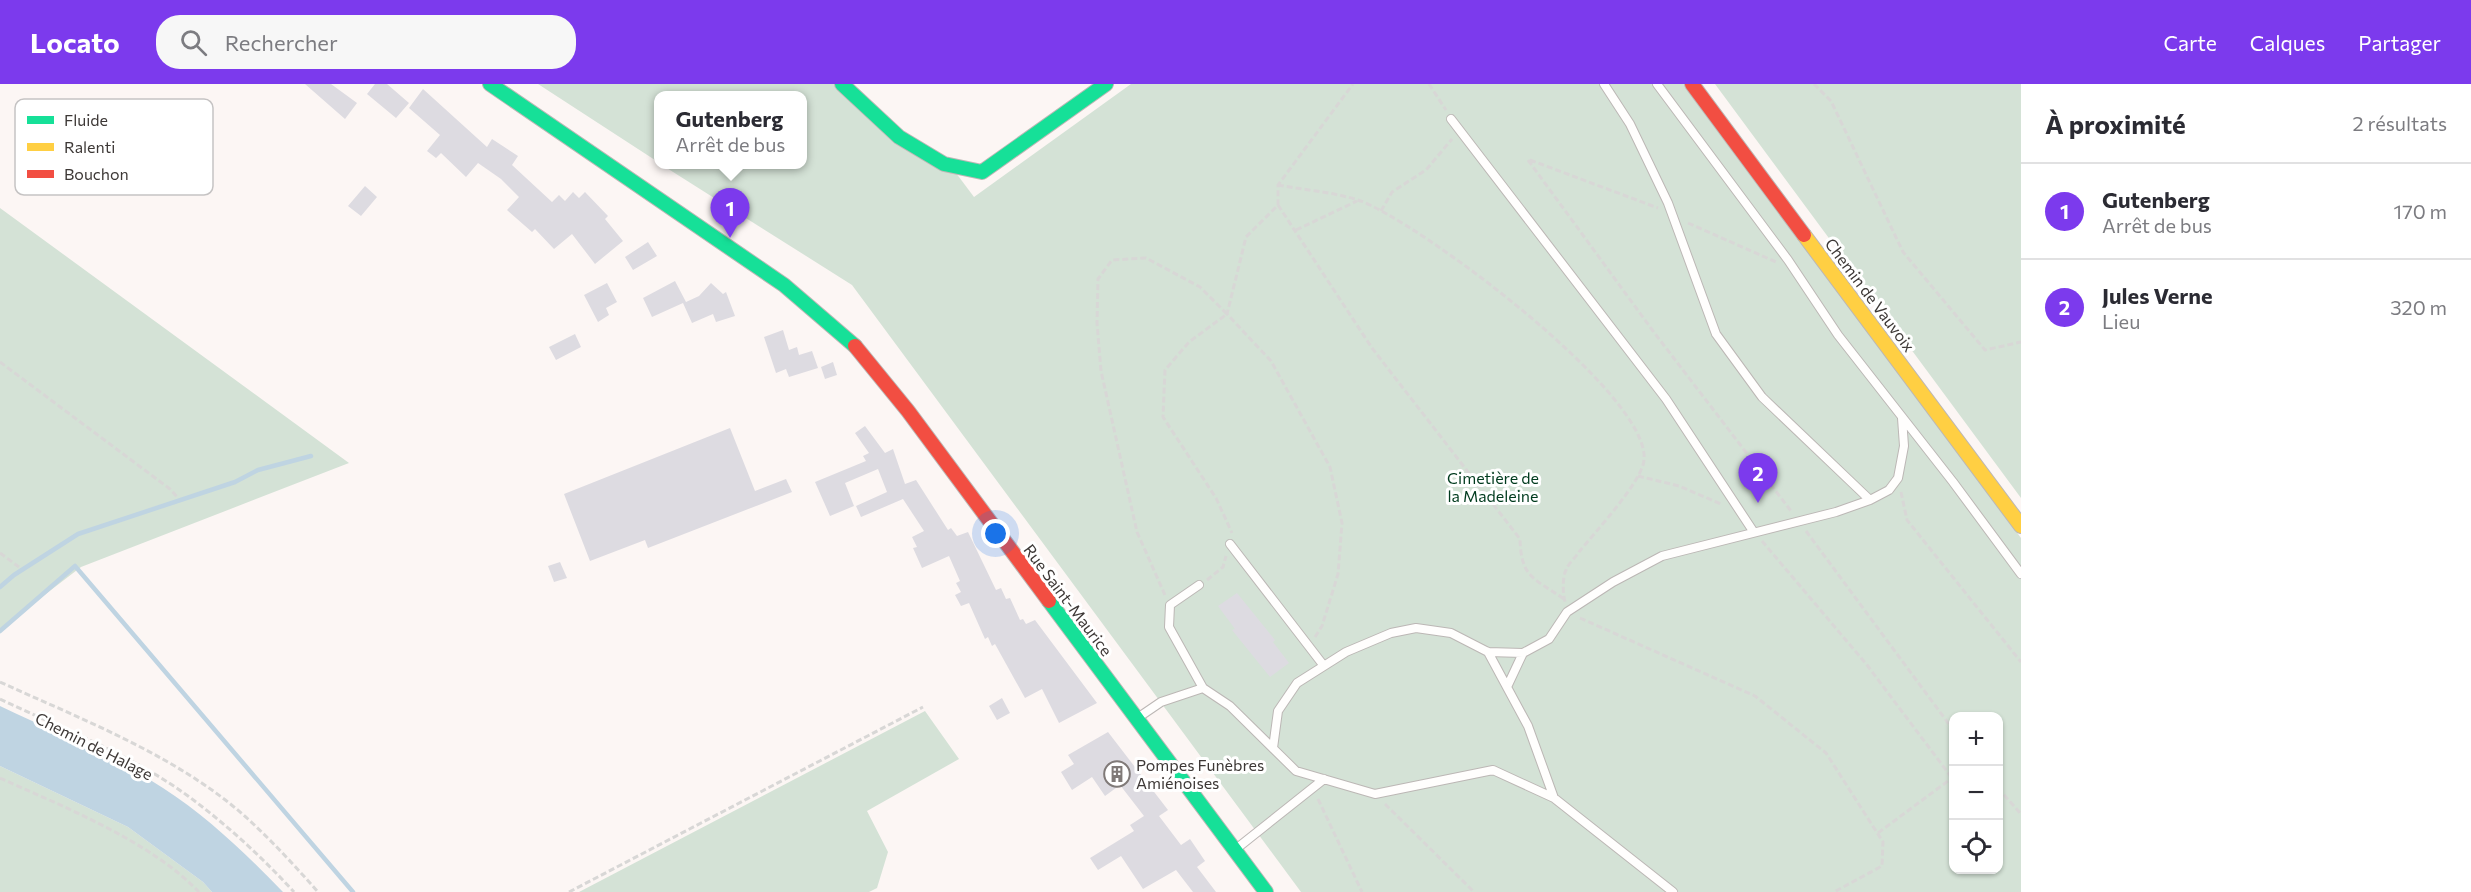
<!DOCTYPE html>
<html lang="fr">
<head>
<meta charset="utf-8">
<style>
	:root { --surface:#fff; --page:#f7f7f7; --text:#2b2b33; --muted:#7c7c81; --line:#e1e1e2; --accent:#7c3aed }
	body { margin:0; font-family:Commissioner,sans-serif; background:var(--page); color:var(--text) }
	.controls { position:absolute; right:18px; bottom:18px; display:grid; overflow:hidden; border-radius:12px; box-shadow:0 2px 4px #0004 }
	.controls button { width:54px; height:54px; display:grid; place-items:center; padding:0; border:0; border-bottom:2px solid var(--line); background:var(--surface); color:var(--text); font:30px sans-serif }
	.you { position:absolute; left:996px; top:450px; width:21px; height:21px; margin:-15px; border:4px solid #fff; border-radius:50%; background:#1a73e8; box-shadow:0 0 0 9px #1a73e833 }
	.badge { display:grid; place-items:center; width:39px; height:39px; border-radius:50%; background:var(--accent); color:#fff; font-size:20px; font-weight:700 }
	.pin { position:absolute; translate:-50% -50px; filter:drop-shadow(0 2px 3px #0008) }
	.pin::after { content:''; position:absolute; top:32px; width:21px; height:18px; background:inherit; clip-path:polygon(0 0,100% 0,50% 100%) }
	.popup { position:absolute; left:654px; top:7px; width:153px; height:78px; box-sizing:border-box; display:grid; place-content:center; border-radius:12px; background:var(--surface); filter:drop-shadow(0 2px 4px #0005); font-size:20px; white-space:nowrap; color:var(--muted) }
	.popup b { font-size:22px; color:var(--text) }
	.popup::after { content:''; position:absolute; left:50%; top:100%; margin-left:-12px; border:12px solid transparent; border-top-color:var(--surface) }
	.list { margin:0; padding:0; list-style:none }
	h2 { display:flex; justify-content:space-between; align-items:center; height:78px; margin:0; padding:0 24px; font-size:26px }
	h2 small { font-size:20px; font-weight:400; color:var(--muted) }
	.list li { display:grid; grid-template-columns:39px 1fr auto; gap:18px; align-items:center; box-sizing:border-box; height:96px; padding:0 24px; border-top:2px solid var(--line) }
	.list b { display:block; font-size:22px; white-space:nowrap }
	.list p { margin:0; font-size:20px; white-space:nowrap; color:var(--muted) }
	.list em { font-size:20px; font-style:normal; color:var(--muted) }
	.icon { flex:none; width:33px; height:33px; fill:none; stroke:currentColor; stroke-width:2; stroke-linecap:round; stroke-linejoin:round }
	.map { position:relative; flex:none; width:2021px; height:808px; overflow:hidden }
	header { display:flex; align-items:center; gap:36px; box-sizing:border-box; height:84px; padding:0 30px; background:var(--accent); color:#fff }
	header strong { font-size:28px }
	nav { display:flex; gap:33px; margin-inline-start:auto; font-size:21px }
	.search { width:420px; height:54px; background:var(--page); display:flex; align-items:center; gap:15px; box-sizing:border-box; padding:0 21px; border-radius:24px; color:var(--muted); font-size:22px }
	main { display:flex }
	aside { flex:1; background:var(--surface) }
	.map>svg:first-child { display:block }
</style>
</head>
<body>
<header>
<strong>Locato</strong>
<div class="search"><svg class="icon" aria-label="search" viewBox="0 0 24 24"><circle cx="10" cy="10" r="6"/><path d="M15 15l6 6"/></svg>Rechercher</div>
<nav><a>Carte</a><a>Calques</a><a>Partager</a></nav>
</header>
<main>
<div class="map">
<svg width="2021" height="808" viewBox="0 0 2021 808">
	<rect width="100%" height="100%" fill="#fcf6f4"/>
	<!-- green -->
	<path fill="#d4e2d6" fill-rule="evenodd" d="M538,0H834L956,89L974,113L1131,0H1687L2021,454V808H1301L852,201L662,81L802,80V12H658V78ZM1954,632H1998V786H1954Z
		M1715,0H2021V414Z
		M0,124L349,379L81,483L0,545Z
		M925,627L959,675L867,727L888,768L877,804L869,808H579Z
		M0,682L128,743L203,798L212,808H0Z"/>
	<!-- water -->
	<path fill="#bfd4e2" d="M0,622C55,648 111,671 163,704C208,733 246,770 283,808H212L203,798L128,743L0,682Z"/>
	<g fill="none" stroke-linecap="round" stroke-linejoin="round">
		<!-- stream -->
		<path stroke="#bfd4e2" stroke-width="4.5" d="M0,503L14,491L78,450L235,398L258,386L311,372
			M0,547L75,482L353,808"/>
	</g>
	<!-- building -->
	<path fill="#dddbe1" d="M305,0H331L357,19L345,35Z
		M375,0H387L409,19L396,34L367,10Z
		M423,5L487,63L492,55L518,72L512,81L552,118L559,111L565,117L573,108L579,114L585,108L608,132L605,135L623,157L595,180L572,150L554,165L535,145L532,148L507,126L519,113L501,95L478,79L466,93L441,69L436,74L427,67L440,51L409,24Z
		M365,102L377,113L361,132L348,122Z
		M648,158L657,172L633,186L625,173Z
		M675,197L686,218L699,212L711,199L723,210L726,208L735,232L716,238L713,230L692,239L683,219L652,233L643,214Z
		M607,199L617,218L606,224L609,231L598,238L584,211Z
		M783,246L789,266L797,263L799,271L812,267L818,284L789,293L786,285L776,289L764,253Z
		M575,250L581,263L556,276L549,263Z
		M833,278L837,291L825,295L821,283Z
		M865,342L885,369L893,365L905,400L916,396L948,446L951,444L957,452L968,448L996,506L1001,504L1006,515L1010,514L1020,536L1023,535L1026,540L1035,536L1097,619L1059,639L1042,605L1025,614L995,560L992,562L988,553L985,555L969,519L961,522L955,511L961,508L956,499L960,497L949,472L922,484L913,464L917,463L912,453L924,447L903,415L861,433L856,422L887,408L878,385L845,399L854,422L830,432L815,398L866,377L863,372L869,369L855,349Z
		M730,344L755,407L786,395L792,408L648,464L645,456L590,477L564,410Z
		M560,478L567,494L554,498L548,482Z
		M1237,509L1275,556L1273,558L1289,579L1270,593L1232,546L1235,545L1218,522Z
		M1002,614L1010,629L997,636L989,622Z
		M1108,648L1168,726L1159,732L1181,761L1190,755L1205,777L1197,783L1216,808H1193L1176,786L1143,805L1121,772L1098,786L1090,774L1134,747L1130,741L1144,732L1120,701L1105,712L1092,693L1072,706L1061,688L1074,680L1068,671Z"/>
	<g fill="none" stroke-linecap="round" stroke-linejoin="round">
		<!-- lane casing -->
		<g stroke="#bcb7b5" stroke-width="10">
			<path id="lane" d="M1604,0L1630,40L1668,119L1716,250L1762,313L1870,416
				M1657,0L1788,176L1838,251L1953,398L2021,490
				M1451,35L1666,315L1753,447
				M1230,460L1324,582
				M1199,501L1170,521L1169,543L1203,604L1230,622L1296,687L1375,710L1493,686L1554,714L1673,808
				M1488,568L1528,642L1554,714
				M1507,603L1523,569
				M1139,633L1161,618L1203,604
				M1273,664L1278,627L1297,599L1346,568L1391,549L1416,544L1451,549L1488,568L1523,569L1549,555L1567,528L1613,498L1662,472L1836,428L1870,416L1889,406L1898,394L1904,362L1902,334
				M1236,765L1324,695"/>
		</g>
		<!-- fast casing -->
		<g stroke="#bcb7b5" stroke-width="16">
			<path id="fast" d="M490,0L784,201L855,262
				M842,0L899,53L944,80L982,88L1106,0
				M1049,517L1266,808"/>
		</g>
		<!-- slow casing -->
		<g stroke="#bcb7b5" stroke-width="16">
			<path id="slow" d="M1804,151L2021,442"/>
		</g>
		<!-- jam casing -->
		<g stroke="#bcb7b5" stroke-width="16">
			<path id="jam" d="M1692,0L1804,151
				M855,262L908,327L1049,517"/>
		</g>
		<!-- path -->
		<path stroke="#d8d7d6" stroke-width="3" stroke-dasharray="6 3" stroke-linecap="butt" d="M1429,0L1446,26
			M1814,0L1831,17L1903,168L1985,266L2021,258
			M1528,76L1653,247L1791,427
			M1530,76L1658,124
			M1278,101C1304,106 1333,108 1358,116C1418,137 1651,311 1644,376C1642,398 1595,448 1579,468C1575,474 1568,480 1566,486C1562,494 1563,510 1565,518
			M1278,121L1372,264L1520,455C1521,494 1534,494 1564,515
			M1381,127L1392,108L1426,86L1452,55
			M1688,139L1776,178
			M1296,146L1357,117
			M0,278L170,405L178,414
			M1638,392L1679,402L1721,420
			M1901,408L1907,436L2021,578
			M1806,447L1954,647
			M1762,457L1867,581L1952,694
			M0,469L19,483
			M1207,496L1223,483L1226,472
			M1165,511L1137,448L1101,287L1097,239L1098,195L1112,176L1146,174L1200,203L1227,230L1189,258L1165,286L1163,333L1216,414L1232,449
			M1580,534L1755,612L1826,669L1883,758L1882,782L1834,808
			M1315,553L1322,542L1338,490L1342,439L1330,383L1271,277L1227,230L1246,153L1278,121V101L1353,0
			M0,598C83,636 180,673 248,735C273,758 296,783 318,808
			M0,615C63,645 132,671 188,712C226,740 262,773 294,808
			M0,694C64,723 150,757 199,808
			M1998,704L2021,730
			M1318,715L1362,808
			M1385,720L1474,808
			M1878,749L1952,694
			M569,808L923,623"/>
		<!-- lane -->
		<use href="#lane" stroke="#fffefd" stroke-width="8"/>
		<!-- fast -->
		<use href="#fast" stroke="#16e098" stroke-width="14"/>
		<!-- slow -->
		<use href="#slow" stroke="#ffcf43" stroke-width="14"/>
		<!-- jam -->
		<use href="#jam" stroke="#f24e42" stroke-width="14"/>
	</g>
	<!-- icons -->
	<defs>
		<g id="building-ring" transform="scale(1.35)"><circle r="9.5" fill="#fff" stroke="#807a78" stroke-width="1.5"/><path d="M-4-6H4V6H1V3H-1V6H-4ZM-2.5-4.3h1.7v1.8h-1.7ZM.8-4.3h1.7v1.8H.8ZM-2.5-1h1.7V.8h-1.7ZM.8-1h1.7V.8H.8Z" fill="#807a78"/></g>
	</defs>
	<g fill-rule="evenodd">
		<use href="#building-ring" x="1117" y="690"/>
	</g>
	<g text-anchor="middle" stroke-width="6" stroke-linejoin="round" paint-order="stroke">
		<!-- street labels -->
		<g font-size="16" fill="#3d3836" stroke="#fff">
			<text transform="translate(1870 211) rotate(53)" y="6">Chemin de Vauvoix</text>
			<text transform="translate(1068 516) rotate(53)" y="6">Rue Saint-Maurice</text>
			<text transform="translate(94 662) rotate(27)" y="6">Chemin de Halage</text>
		</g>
		<!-- park labels -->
		<g font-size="16" fill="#003b1e" stroke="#fff">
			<text x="1493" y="400">Cimetière de<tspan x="1493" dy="18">la Madeleine</tspan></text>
		</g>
		<!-- poi labels -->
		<g font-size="16" fill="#3d3836" stroke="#fff" text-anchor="start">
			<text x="1136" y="687">Pompes Funèbres<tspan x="1136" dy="18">Amiénoises</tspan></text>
		</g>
	</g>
	<!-- legend -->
	<rect x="15" y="15" width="198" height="96" rx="9" fill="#fff" stroke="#c5c3c3" stroke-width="1.5"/>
	<rect x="27" y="32" width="27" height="8" fill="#16e098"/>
	<rect x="27" y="59" width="27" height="8" fill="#ffcf43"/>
	<rect x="27" y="86" width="27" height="8" fill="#f24e42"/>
	<g font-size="16" fill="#3d3836">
		<text x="64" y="42">Fluide</text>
		<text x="64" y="69">Ralenti</text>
		<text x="64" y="96">Bouchon</text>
	</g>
</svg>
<div class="controls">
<button>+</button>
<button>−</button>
<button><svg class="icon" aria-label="locate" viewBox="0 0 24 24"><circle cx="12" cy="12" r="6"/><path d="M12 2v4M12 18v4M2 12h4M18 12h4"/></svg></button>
</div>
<div class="you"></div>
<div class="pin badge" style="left:730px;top:154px">1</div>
<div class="popup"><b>Gutenberg</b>Arrêt de bus</div>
<div class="pin badge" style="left:1758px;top:419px">2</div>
</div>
<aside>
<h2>À proximité<small>2 résultats</small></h2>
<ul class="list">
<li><span class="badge">1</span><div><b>Gutenberg</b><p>Arrêt de bus</p></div><em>170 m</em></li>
<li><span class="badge">2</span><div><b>Jules Verne</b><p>Lieu</p></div><em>320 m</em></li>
</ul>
</aside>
</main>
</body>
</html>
